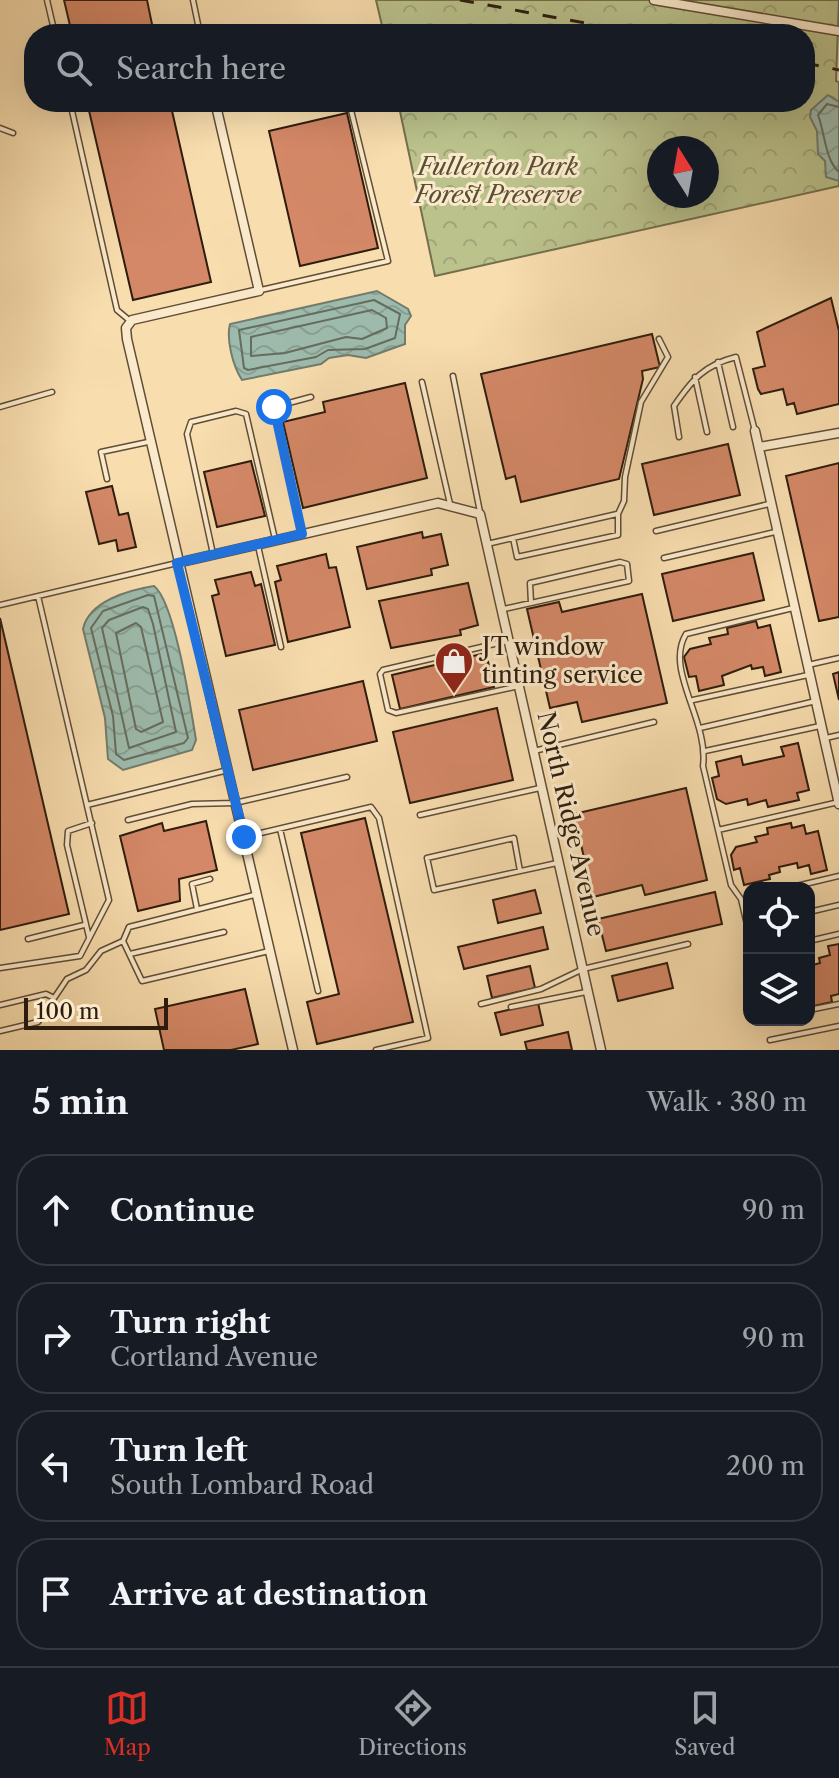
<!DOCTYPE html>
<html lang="en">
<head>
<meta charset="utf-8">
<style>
	:root { --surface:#171b24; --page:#242831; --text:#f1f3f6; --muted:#9ea1a6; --line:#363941; --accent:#d93025 }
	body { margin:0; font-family:"Libre Caslon Text",serif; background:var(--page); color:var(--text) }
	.controls { position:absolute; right:24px; bottom:24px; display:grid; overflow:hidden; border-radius:16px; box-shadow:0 8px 32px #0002 }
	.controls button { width:72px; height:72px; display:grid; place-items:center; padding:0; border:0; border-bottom:2px solid var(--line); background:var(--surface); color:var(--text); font:40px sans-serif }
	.compass { position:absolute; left:647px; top:136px; width:72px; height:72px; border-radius:50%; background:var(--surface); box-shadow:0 8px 32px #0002; rotate:349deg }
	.scale { position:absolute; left:24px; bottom:20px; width:144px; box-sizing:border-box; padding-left:8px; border:4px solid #2e1d0e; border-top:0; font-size:22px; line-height:28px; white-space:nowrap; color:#2e1d0e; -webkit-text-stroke:6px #fae9ca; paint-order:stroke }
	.stop { position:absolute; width:24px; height:24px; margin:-18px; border:6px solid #1a73e8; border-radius:50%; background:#fff }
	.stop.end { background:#1a73e8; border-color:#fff; box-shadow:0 2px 8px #0008 }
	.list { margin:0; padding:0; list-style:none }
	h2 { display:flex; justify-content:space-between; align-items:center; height:104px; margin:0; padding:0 32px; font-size:34px }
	h2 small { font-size:26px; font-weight:400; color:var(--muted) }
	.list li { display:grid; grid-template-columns:52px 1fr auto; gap:24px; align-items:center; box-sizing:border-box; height:112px; margin:0 16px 16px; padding:0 16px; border:2px solid var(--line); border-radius:32px }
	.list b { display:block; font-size:30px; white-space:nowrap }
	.list p { margin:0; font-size:26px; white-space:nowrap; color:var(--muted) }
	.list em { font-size:26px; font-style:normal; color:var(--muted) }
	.icon { flex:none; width:44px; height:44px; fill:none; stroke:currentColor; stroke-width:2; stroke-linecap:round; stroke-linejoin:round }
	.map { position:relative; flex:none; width:839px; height:1050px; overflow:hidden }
	.search { position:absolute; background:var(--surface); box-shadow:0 8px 32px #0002; left:24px; right:24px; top:24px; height:88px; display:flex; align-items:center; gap:20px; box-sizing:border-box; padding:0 28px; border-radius:32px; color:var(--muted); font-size:30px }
	.sheet { height:616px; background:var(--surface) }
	nav { display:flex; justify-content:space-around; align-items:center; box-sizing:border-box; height:112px; border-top:2px solid var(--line); background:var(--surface); font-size:22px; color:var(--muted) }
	nav a { display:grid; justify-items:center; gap:4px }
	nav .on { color:var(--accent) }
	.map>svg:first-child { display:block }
</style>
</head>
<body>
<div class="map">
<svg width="839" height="1050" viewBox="0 0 839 1050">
	<defs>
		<pattern id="park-crowns" width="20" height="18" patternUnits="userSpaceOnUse" patternTransform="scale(2)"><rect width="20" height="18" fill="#bbc28c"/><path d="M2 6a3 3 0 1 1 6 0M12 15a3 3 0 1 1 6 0" fill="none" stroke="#a1a678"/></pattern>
		<pattern id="water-waves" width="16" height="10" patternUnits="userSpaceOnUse" patternTransform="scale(2)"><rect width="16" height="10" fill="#9dbbad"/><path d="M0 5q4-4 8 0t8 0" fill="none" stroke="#88a094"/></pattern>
	</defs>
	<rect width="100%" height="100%" fill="#f8ddae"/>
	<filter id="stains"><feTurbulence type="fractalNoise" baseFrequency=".0025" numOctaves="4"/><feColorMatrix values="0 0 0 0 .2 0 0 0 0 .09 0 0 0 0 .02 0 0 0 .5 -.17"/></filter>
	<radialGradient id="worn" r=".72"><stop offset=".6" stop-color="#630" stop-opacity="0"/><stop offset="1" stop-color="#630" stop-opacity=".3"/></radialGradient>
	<!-- park -->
	<path fill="url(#park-crowns)" stroke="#74704d" stroke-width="2" fill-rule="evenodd" d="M376,0H839L836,81L839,82V186L435,276L398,102H805V34H384ZM659,148H707V196H659Z"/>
	<!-- water -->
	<path fill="url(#water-waves)" stroke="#717c6d" stroke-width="2" d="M828,95L839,102V181L826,177L825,161L818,154L817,131L810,117L811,110Z
		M377,291L408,309L411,316L405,325V344L366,358L348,355L329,358L321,364L242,380C233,366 226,340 230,324Z
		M154,586C175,602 191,710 196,740L192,750L123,770L108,759L105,718L83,629C89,601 129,590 154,586Z"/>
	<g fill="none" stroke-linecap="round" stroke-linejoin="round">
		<!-- shore -->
		<path stroke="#666c5e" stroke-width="2" d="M839,107L827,104L818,115C825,133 825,160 839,172
			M374,300L400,314L395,338L365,349L328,350L316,357L248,370L244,368L239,330Z
			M372,310L386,318L387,328L362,339L346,337L285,353L251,356V337Z
			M148,595L154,596L188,738L184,743L124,760L116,754L113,716L91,628L103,611Z
			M143,607L148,609L153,624L176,732L129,748L102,628L109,620Z
			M136,623L141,627L163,722L141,732L136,729L116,633Z"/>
	</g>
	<!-- building -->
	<path fill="#d48867" stroke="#2e1d0e" stroke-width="2" d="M64,0H147L154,34H72Z
		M87,102H170L211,282L133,300Z
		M347,113L378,248L300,266L269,131Z
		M831,298L839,331V404L797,414L794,403L787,405L783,389L761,394L758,389L753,369L765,366L757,332Z
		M652,334L660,367L642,371L643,379L619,479L521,502L515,476L506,479L481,374Z
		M405,383L427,478L303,508L283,422L325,412L323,402Z
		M728,444L740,495L654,515L642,464Z
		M251,461L265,516L217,527L204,472Z
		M839,463V617L819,621L786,476Z
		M112,486L119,515L128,513L136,547L118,551L116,540L99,544L86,492Z
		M422,532L423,538L441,534L448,565L431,569L432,575L367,589L357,547Z
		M753,553L764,600L673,621L662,574Z
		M326,554L329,568L336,567L350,627L288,642L275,582L281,580L277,566Z
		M251,572L255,586L261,584L275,645L226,656L212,596L219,594L215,580Z
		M468,583L478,625L460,630L461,635L391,648L379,601Z
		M642,594L667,703L582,722L577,702L550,708L527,609L559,602L562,612Z
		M0,618L69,914L0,930Z
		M756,621L758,628L770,625L781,672L765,676L763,667L752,669L751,665L722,676L724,685L699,691L696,676L689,677L684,657L690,649L711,644L709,638L728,634L727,628Z
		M486,653L494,687L400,709L392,675Z
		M839,672V700L833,674Z
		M363,681L377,741L253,770L239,710Z
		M497,708L513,780L410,803L393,732Z
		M798,743L809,790L797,793L799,800L768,807L766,800L748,805L747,799L726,804L717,799L712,778L719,776L716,762L741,756L743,765L784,756L781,747Z
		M686,788L707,880L645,895L642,885L593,897L574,814Z
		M365,818L413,1022L317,1044L307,1002L339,994L301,833Z
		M206,821L217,870L179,879L180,901L138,911L120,836L162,823L164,831Z
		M791,823L792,828L804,825L806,834L818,831L827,870L811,874L809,865L798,868L797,863L779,867L780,872L769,875L770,879L744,885L740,868L734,870L731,855L736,847L757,842L755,837L768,834L767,828Z
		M535,890L541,913L498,923L493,900Z
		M715,892L722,924L606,951L598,919Z
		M543,927L548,949L464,969L458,947Z
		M839,944V994L831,996L832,1002L809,1007V966L820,963L819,958L830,955L828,946Z
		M667,963L673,988L618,1001L612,976Z
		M530,966L535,988L492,998L487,976Z
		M245,989L258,1044L231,1050H164L155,1009Z
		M538,1003L543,1025L501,1035L495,1013Z
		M568,1032L572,1050H527L525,1042Z"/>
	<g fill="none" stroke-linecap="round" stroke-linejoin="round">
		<!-- lane casing -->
		<g stroke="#604d36" stroke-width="7">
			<path id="lane" d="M47,0L55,34
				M193,0L200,34
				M70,102L117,310L129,320
				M0,128L13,133
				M261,290L388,261L349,102
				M718,362L733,427
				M453,376L480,512
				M695,377L707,432
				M422,382L450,504
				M0,407L52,392
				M679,437L674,406C692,380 704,365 736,357L755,431
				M107,479L101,452L148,442
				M656,531L769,504
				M302,534L274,407L311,397
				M513,538L517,557L618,535V514L624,501L625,477L641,402L668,357L659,339
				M487,544L617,514
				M258,546L281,647
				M213,554L187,434L191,422L236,411L246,414L275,539
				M664,558L775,532
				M0,605L177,563
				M504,609L629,581L627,564L620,562L530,583L531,603
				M507,641L383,670L380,674L388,710L396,713L519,686
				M808,665L839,658
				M693,700L808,675
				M700,728L816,701
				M826,738L839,735
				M534,751L654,722
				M705,751L820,726
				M87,805L228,770
				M420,815L540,788
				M128,820L192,804L235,803L347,777
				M280,829L318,991
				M718,830L839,802
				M244,837L371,807L379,818L428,1038L376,1050
				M520,871L514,838L427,858L434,890L557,863
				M788,888L839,876
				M254,895L129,927L123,941L142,981L269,951
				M197,909L192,884L210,879
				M809,912L839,905
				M749,933L741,899L731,885L703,766C709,720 664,670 686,634L793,608
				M89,937L67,845L68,831L92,823
				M28,939L84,925
				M809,941L839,934
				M130,954L224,932
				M0,968L80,956L109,900L38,596
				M481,1004L541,989L583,969L688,944
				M0,1005L46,994L54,998
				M511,1007L586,992
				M809,1010L839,1004
				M763,1020H765
				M0,1031L38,1022L67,979L86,970L101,951L123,941
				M770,1040L839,1026"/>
		</g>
		<!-- street casing -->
		<g stroke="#604d36" stroke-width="11">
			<path id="street" d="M654,0L839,31
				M217,110L259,291L132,320L126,328L127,339L293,1050
				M755,431L839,804
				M759,447L839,433
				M177,563L438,503L480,514L601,1050"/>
		</g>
		<!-- lane -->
		<use href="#lane" stroke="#fae9ca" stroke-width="4"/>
		<!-- street -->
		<use href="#street" stroke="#fae9ca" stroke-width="8"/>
		<!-- rail -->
		<path stroke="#2e1d0e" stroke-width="3" stroke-dasharray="14 14" stroke-linecap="butt" d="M460,0L645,34
			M805,63L839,70"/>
	</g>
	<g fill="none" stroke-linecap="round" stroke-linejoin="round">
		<!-- route -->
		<path stroke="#1a73e8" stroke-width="10" d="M244,837L177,563L302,534L274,407"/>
	</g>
	<!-- icons -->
	<defs>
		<g id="shop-pin" transform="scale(2)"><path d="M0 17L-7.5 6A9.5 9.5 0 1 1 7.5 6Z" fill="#8f2418" stroke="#fae9ca"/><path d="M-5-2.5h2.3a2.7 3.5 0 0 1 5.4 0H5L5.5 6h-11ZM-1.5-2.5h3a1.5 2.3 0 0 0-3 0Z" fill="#fff"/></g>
	</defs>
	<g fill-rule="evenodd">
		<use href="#shop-pin" x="454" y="661"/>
	</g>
	<g text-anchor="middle" stroke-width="6" stroke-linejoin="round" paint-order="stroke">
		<!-- park labels -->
		<g font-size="24" font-style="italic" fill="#584f34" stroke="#fae9ca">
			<text x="498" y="175">Fullerton Park<tspan x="498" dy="28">Forest Preserve</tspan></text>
		</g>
		<!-- poi labels -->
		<g font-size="24" fill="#2e1d0e" stroke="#fae9ca" text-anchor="start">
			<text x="482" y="655">JT window<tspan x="482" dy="28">tinting service</tspan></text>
		</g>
		<!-- street labels -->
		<g font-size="24" fill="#2e1d0e" stroke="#fae9ca">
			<text transform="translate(571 824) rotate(77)" y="8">North Ridge Avenue</text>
		</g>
	</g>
	<rect width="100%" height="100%" filter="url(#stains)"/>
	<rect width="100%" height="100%" fill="url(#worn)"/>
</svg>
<div class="controls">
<button><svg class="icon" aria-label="locate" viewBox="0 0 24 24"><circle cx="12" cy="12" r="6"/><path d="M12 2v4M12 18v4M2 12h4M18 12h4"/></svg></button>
<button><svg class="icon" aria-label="layers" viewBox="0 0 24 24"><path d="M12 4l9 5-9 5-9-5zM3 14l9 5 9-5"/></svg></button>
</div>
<svg class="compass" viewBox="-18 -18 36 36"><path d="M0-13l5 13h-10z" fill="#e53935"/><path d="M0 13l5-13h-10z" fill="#9ea1a6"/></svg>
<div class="scale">100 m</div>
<div class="stop" style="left:274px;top:407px"></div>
<div class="stop end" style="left:244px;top:837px"></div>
<div class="search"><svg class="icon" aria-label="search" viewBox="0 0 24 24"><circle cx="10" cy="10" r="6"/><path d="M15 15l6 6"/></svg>Search here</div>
</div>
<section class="sheet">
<h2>5 min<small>Walk · 380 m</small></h2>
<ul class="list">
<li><svg class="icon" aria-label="ahead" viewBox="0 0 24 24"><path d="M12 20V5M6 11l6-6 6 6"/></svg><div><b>Continue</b></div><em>90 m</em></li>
<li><svg class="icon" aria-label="right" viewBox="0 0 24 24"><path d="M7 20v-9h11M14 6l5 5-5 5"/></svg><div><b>Turn right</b><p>Cortland Avenue</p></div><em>90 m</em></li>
<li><svg class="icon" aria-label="left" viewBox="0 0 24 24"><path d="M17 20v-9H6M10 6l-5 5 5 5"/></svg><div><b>Turn left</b><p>South Lombard Road</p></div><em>200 m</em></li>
<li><svg class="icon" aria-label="arrive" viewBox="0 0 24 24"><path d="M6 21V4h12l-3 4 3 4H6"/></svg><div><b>Arrive at destination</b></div></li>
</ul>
</section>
<nav>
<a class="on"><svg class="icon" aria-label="map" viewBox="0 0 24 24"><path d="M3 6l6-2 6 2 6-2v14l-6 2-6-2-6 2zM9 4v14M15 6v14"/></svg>Map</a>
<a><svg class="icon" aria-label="directions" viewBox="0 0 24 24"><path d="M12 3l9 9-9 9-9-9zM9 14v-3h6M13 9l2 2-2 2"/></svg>Directions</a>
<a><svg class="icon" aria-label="saved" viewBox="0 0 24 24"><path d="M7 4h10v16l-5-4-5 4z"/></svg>Saved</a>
</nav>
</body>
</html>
